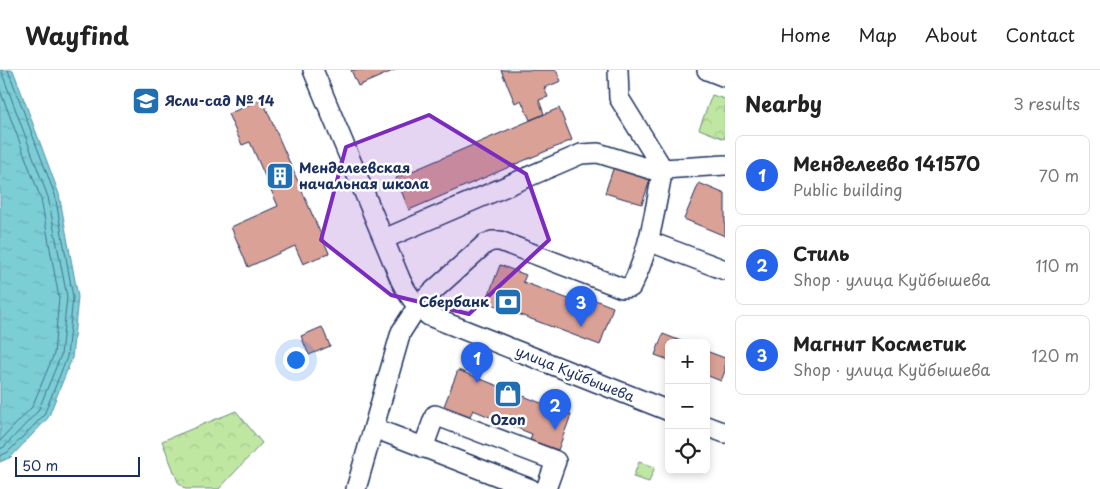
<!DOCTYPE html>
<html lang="en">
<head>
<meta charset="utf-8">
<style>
	:root { --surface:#fff; --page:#f2f2f2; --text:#222; --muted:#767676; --line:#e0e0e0; --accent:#2563eb }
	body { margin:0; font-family:"Playpen Sans",sans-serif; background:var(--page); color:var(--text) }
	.controls { position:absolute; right:15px; bottom:15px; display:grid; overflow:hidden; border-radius:8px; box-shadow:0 2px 8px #0003 }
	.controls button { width:45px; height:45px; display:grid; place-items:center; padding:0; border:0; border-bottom:1px solid var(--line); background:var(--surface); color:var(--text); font:25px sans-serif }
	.scale { position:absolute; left:15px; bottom:12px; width:125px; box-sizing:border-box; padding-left:5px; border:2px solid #1b2f5e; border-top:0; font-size:14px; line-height:18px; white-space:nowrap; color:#1b2f5e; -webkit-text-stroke:4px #fff; paint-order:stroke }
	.you { position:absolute; left:295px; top:289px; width:18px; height:18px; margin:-12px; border:4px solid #fff; border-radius:50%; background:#1a73e8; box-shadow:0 0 0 8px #1a73e833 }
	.badge { display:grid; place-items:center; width:32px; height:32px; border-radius:50%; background:var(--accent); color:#fff; font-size:16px; font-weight:700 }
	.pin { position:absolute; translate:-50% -41px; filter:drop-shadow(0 1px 2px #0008) }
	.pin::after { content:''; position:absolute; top:26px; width:18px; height:15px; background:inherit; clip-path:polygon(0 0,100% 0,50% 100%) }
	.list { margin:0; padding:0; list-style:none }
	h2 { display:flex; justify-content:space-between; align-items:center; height:65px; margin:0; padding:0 20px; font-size:21px }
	h2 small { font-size:16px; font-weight:400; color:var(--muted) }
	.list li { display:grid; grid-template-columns:32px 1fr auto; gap:15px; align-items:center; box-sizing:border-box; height:80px; margin:0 10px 10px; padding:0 10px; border:1px solid var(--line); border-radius:8px }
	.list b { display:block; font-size:19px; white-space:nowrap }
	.list p { margin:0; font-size:16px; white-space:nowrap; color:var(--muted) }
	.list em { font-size:16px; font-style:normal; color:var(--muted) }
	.icon { flex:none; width:28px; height:28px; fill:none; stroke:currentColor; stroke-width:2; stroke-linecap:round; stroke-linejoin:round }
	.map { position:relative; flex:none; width:725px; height:419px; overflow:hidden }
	header { display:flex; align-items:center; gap:30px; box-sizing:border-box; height:70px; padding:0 25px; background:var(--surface); border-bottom:1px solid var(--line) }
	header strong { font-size:24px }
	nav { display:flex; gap:28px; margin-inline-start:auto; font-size:18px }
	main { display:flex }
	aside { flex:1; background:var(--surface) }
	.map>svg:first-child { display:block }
</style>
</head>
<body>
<header>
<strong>Wayfind</strong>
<nav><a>Home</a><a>Map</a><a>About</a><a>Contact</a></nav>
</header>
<main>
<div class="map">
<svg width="725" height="419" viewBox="0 0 725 419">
	<defs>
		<pattern id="grass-tufts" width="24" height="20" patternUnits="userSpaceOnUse" patternTransform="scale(1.25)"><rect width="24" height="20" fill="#c0e7a2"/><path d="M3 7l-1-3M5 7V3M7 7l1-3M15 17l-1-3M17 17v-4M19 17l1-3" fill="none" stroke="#a4c68e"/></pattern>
		<pattern id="park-crowns" width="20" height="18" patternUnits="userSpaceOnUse" patternTransform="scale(1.25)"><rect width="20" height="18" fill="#c0e7a2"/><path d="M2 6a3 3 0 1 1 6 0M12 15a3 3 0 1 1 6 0" fill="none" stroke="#a4c68e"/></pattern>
		<pattern id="water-ripples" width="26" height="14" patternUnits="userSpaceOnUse" patternTransform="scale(1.25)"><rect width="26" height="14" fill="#7cced5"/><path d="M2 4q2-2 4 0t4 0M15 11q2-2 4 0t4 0" fill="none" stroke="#6bb1b9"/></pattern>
	</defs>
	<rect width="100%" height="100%" fill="#fff"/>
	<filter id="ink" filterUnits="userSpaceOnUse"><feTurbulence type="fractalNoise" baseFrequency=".02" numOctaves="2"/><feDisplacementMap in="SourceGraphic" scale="10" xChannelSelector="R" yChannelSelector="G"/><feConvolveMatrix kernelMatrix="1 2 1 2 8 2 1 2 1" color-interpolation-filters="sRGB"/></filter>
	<g filter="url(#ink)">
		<!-- grass -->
		<path fill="url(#grass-tufts)" stroke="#6e8b80" d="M639,392L655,397L649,412L633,407Z"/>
		<!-- park -->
		<path fill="url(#park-crowns)" stroke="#6e8b80" d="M712,25L725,29V69L699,59Z
			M236,341L262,373L219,419H185L178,412L162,371Z"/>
		<!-- water -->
		<path fill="url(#water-ripples)" stroke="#558ea5" d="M0,0H13L59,124L78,227L72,288L48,348L11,387L0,392Z"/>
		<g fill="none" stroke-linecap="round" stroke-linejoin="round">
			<!-- shore -->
			<path stroke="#426f8e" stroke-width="1" d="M0,20L41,129L59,228L54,284L32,337L0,371
				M0,379L4,377L38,341L61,285L67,227L48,127L3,6L2,0
				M0,386L8,382L44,345L67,287L73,227L55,125L8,0"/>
		</g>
		<!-- building -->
		<path fill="#daa196" stroke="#1b2f5e" d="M351,0H395L358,16Z
			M501,0H556L561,11L544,18L548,27L539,30L544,44L530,50L521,30L515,33Z
			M262,29L329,183L303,194L295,176L248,197L231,157L278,136L250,72L242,75L228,44Z
			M559,38L572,70L409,140L396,108Z
			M615,93L652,104L642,134L605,123Z
			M699,113L725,124V166L684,149Z
			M500,195L526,205L523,212L582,234L585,226L613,237L600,275L486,232Z
			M322,257L330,276L309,285L301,266Z
			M663,264L686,273H669V290L655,285Z
			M706,281L725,288V301L721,311L706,305Z
			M458,300L571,345L558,380L530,370L532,364L502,352L473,340L470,346L444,336Z"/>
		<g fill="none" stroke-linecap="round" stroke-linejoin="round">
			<!-- minor casing -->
			<g stroke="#1b2f5e" stroke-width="22">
				<path id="minor" d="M313,0L401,211C408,226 416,236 429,246L669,341
					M707,0L725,7
					M384,169L581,84L598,83L653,100L663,99L619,28L618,0
					M648,171L725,200
					M706,356L725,363
					M374,358L531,419
					M423,378L435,345L556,391L546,419
					M356,419L401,262L417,237L433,221L485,174L492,171H500L622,218L631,217C650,181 655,138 663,99L725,95"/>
			</g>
			<!-- minor -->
			<use href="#minor" stroke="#fff" stroke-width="19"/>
		</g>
	</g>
	<!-- marked area -->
	<path fill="#7b2cbf" fill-opacity="0.2" stroke="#7b2cbf" stroke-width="4" stroke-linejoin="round" d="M429,45L526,104L549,170L469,244L391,225L321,170L346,77Z"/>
	<!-- icons -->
	<defs>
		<g id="school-square" transform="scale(1.4375)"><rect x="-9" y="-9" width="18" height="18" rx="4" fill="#1f6fb2" stroke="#fff"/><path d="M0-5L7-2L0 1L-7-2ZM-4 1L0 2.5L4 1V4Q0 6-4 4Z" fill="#fff"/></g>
		<g id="building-square" transform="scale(1.4375)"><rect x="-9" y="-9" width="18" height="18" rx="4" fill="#1f6fb2" stroke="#fff"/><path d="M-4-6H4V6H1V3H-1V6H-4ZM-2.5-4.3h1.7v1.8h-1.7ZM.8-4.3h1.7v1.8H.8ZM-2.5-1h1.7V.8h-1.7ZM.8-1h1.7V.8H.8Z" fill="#fff"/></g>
		<g id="bank-square" transform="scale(1.4375)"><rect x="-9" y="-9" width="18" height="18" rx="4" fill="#1f6fb2" stroke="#fff"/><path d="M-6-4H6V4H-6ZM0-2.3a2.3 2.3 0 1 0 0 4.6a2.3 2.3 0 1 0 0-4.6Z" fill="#fff"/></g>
		<g id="shop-square" transform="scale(1.4375)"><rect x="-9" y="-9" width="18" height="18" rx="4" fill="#1f6fb2" stroke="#fff"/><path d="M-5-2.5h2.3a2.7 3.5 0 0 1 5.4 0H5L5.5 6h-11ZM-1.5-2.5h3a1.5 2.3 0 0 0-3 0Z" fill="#fff"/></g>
	</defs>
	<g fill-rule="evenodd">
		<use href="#school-square" x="146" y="31"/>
		<use href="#building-square" x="280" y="106"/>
		<use href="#bank-square" x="508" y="232"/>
		<use href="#shop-square" x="508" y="324"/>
	</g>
	<g text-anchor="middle" stroke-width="5" stroke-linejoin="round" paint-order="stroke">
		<!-- poi labels -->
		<g font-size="14" font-weight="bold" fill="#1b2f5e" stroke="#fff" text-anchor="start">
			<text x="165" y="36">Ясли-сад № 14</text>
			<text x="299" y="103">Менделеевская<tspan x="299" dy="16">начальная школа</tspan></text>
			<text x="489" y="237" text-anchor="end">Сбербанк</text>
			<text x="508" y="355" text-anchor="middle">Ozon</text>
		</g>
		<!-- street labels -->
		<g font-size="14" fill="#1b2f5e" stroke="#fff">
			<text transform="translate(575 304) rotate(22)" y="5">улица Куйбышева</text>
		</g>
	</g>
</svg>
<div class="controls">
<button>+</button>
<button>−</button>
<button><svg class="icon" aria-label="locate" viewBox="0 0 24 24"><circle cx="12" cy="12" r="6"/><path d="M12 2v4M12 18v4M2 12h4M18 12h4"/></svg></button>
</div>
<div class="scale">50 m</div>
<div class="you"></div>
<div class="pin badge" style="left:477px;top:313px">1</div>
<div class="pin badge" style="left:555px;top:360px">2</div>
<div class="pin badge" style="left:581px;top:257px">3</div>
</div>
<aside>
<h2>Nearby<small>3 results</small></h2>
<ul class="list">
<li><span class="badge">1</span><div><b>Менделеево 141570</b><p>Public building</p></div><em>70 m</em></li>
<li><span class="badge">2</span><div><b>Стиль</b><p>Shop · улица Куйбышева</p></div><em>110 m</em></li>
<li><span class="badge">3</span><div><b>Магнит Косметик</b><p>Shop · улица Куйбышева</p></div><em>120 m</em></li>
</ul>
</aside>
</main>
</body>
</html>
